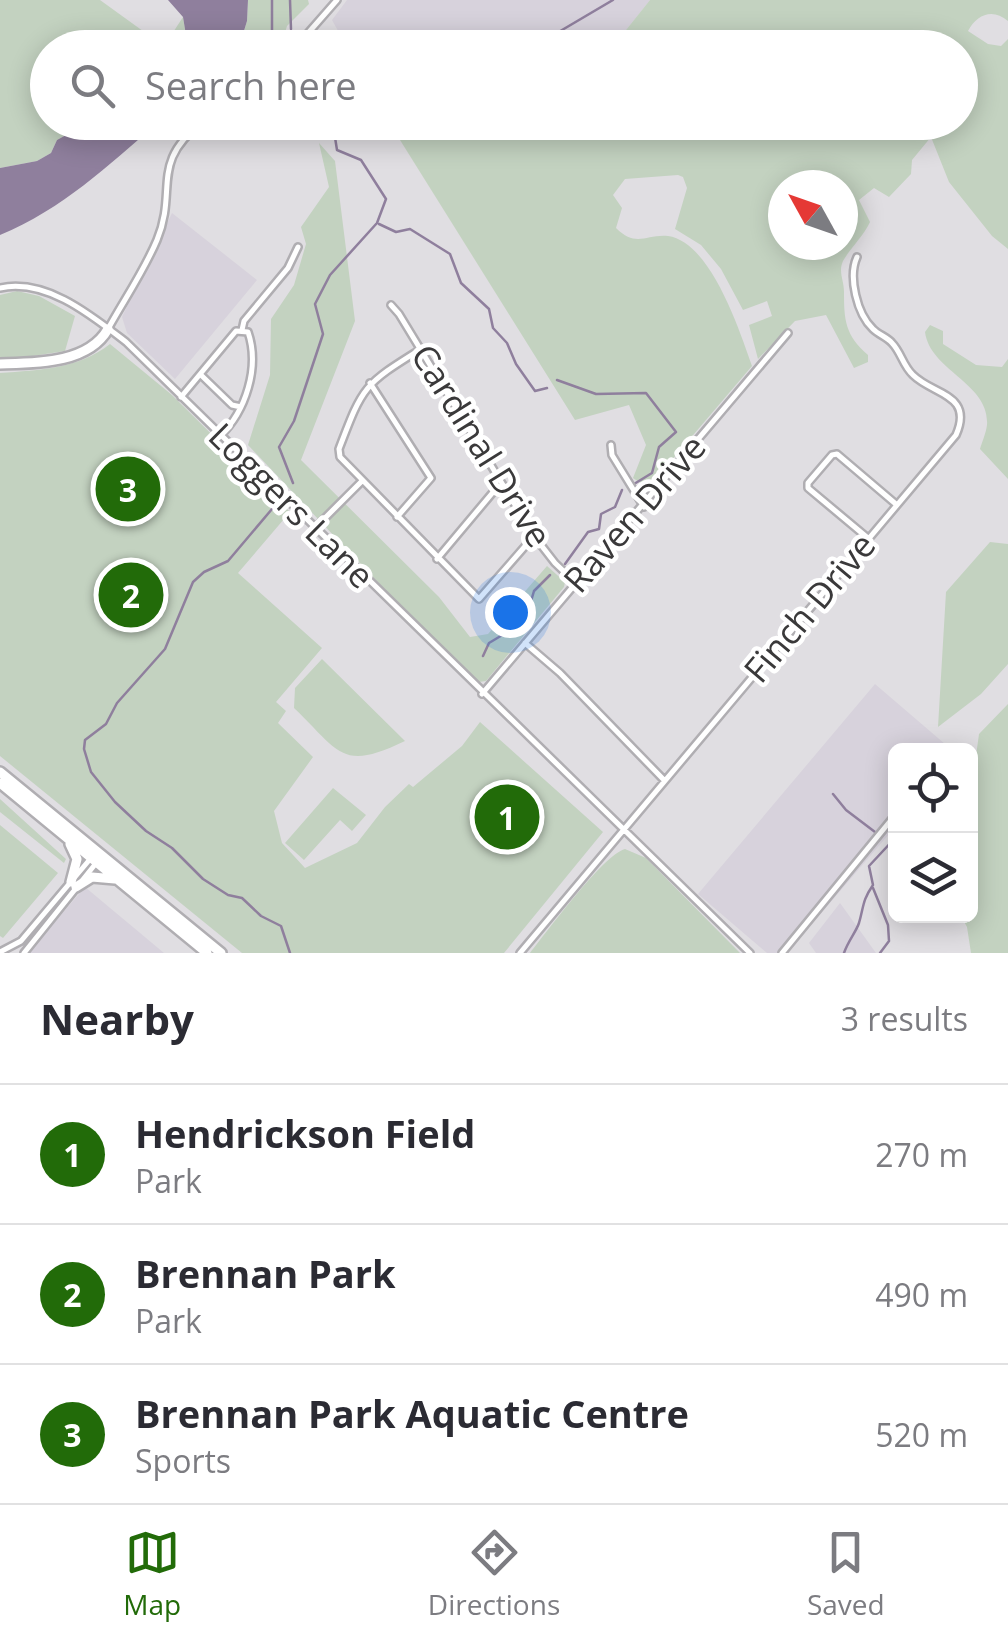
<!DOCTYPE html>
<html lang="en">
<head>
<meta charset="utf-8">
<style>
	:root { --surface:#fff; --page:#f7f7f7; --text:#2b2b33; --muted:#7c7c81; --line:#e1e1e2; --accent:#226b09 }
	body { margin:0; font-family:"Open Sans",sans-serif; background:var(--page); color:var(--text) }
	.controls { position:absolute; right:30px; bottom:30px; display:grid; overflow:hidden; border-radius:15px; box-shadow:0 5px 25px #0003 }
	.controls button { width:90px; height:90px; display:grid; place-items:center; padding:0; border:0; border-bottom:2px solid var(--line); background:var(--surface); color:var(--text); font:50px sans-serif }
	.compass { position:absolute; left:768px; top:170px; width:90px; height:90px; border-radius:50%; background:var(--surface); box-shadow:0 5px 25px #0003; rotate:310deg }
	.you { position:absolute; left:510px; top:612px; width:35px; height:35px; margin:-25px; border:8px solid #fff; border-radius:50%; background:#1a73e8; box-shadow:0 0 0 15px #1a73e833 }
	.badge { display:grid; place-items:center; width:65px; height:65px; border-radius:50%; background:var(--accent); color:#fff; font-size:32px; font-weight:700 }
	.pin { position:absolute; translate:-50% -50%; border:5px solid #fff; box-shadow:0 2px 10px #0006 }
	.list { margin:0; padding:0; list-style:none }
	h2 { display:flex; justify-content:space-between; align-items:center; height:130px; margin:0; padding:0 40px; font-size:42px }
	h2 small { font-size:32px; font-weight:400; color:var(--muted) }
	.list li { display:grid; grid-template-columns:65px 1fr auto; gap:30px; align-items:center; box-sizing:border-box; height:140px; padding:0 40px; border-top:2px solid var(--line) }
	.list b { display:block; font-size:38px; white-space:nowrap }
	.list p { margin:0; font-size:32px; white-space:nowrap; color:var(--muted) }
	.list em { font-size:32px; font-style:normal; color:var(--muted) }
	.icon { flex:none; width:55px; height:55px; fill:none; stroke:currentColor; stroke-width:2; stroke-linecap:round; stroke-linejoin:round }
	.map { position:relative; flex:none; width:1008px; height:953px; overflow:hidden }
	.search { position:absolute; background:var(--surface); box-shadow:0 5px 25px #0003; left:30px; right:30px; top:30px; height:110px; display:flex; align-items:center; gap:25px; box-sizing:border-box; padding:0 35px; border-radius:55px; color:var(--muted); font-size:38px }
	.sheet { height:550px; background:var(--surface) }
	nav { display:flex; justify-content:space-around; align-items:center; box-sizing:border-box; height:140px; border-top:2px solid var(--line); background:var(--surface); font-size:28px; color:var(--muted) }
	nav a { display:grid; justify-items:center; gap:5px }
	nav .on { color:var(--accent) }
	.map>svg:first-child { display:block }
</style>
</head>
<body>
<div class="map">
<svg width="1008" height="953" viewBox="0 0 1008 953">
	<rect width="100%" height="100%" fill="#e0dee2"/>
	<!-- built -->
	<path fill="#d7d2dc" d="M347,0H650L622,35L607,47H347L332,20Z
		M172,213L257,280L175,379L127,333L122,317Z
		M875,684L952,750L896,751L895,827L787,953H767L698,894Z
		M85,887L164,953H28Z
		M840,903L876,953H816L809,943Z"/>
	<!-- green -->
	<path fill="#c3d2c0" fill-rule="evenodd" d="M0,0H100L154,39L170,37L183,17L188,47L48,48V122L88,123L57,140L51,153L37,161L0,168Z
		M248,0H308L309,4L287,26L281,47L239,48L247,21Z
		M650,0H1008V21C993,8 977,14 968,31L988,44L1001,46L1008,39V249L992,236L949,182L931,137L912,160L911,174L889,197L874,188L859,200L870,222C863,237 851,247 843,261C838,272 844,280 844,292C844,320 845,335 868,355V362L854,368L826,315L795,321L758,359L749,325L772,316L767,301L743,310L721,269L701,245L675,229L687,188L683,177L678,175L625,179L613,195L622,208L616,228C636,248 646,234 668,236C711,242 740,332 752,366L648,488L633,478L646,445L629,405L575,420L395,132L408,123H484L491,132L501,130L511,122H960V48L607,47L622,35ZM843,185V245H783V185Z
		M319,143L335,161L355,321L301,460L439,597L470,637L488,634L547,566L565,582L564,587L486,681L479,682L390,595L248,445L270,375L271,319L294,285L306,244L301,227L329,187Z
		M17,291L39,296L75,316L65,351L0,361V295Z
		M930,325L943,331V344L976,365L1002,367L1008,359V479L980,449C982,442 986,433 987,425C990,383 930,371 925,332Z
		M110,344L172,395L290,512L238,573L322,648L276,702L286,711L278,723L313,757L274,811L282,843L305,868L357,843L385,807L409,784L413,787L462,746L480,722L603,832L504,953H242L0,756V373C40,370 78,369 110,344Z
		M990,542L1008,544V664L981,694L938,727L946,592Z
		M322,659L405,741C341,772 340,752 294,708L295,688Z
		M1008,704V953H971L967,927L961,916H970L971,792L979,734Z
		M333,788L366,815L352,831L340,820L304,860L285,843Z
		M0,799L66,859L64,863L0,812Z
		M0,825L58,873L3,938L0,936Z
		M625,849L646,858L740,953H530C547,932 603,855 625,849Z"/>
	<!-- water -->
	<path fill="#8f7f9d" d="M168,0H248L247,21L239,47H188L183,17Z
		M88,123H158C107,166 63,209 0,235V168L37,161L51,153L57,140Z"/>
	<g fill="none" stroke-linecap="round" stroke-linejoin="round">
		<!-- stream -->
		<path stroke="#8f7f9d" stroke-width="2.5" d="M290,0L291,29
			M520,40L540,43L613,0
			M263,48L272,37V0
			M379,224L396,232L410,229L450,254L461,283L489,309L493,328L507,343L516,364L535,391L547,388
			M557,380L596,394L646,393L676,432L659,447L652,473L634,484
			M293,483L279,447L294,421L323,334L315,304L330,275L377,223L386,199L361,160L337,150L334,131L339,122
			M272,509L228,561L204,572L193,582L165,649L117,703L106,724L85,740L84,749L91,772L115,802L146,831L172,848L203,879L228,895L242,898L261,916L281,926L290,953
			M565,564L588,532L599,529L601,514L615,507L622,490
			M483,656L489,643L504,634L509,623L529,608L534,591L550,575
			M833,794L846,810L875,832
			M873,888L888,925L889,941L880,953
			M844,953C848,941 856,932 859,923C864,906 862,901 873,885L869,866L896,837"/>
		<!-- minor casing -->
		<g stroke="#b0aeb2" stroke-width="10">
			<path id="minor" d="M295,48L337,0
				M0,288C46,278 91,315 126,342L750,953
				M391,305L399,314L534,536L555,563L576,583
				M108,329C124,300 144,271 157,240C178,190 149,162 203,122
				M242,330L244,321L288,268L298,247
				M421,349C363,385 363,386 339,449L340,457L479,599L534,536
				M201,375L232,405L241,407
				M370,383L431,478L397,517
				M181,397L236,331L248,332C260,367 246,411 220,436
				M611,445L612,455L644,507
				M314,529L362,481
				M869,539L808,488V483L832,455L837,454L897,505
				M437,559L494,491L503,485
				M525,643L560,673L663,779
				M482,694L788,333
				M0,952L21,941L91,858
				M24,953L97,862
				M520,953L956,435C974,394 933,395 913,375C903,366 901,352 892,343C887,337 879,335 873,329C857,314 848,277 857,257
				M782,953L896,814"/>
		</g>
		<!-- highway casing -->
		<g stroke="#b0aeb2" stroke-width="14">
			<path id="highway" d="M0,364C35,363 88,364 108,329
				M0,772L221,953
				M0,783L207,953
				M70,844L77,859L71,882
				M76,887L92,877L115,879"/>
		</g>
		<!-- minor -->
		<use href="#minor" stroke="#fff" stroke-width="5"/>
		<!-- highway -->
		<use href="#highway" stroke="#fff" stroke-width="9"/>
	</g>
	<g text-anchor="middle" stroke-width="9" stroke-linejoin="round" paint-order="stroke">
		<!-- street labels -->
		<g font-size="35" fill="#3a393a" stroke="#fff">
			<text transform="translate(481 446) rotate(58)" y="12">Cardinal Drive</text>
			<text transform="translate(291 506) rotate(45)" y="12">Loggers Lane</text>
			<text transform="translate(635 514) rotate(-49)" y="12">Raven Drive</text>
			<text transform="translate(810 608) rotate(-50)" y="12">Finch Drive</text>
		</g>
	</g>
</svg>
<div class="controls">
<button><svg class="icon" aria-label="locate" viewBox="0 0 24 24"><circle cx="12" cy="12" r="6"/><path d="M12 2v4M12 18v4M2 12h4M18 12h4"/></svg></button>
<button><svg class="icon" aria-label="layers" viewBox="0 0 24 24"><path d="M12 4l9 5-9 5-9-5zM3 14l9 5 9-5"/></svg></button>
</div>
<svg class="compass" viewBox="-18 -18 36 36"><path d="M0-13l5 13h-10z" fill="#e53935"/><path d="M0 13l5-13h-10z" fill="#7c7c81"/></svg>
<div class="you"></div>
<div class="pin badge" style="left:507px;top:817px">1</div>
<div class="pin badge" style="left:131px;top:595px">2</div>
<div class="pin badge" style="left:128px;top:489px">3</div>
<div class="search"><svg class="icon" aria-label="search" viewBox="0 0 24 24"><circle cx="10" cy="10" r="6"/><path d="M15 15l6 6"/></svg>Search here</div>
</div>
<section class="sheet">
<h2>Nearby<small>3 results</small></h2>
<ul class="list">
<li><span class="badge">1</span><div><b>Hendrickson Field</b><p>Park</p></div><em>270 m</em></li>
<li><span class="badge">2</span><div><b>Brennan Park</b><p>Park</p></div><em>490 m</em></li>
<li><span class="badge">3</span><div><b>Brennan Park Aquatic Centre</b><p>Sports</p></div><em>520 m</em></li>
</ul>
</section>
<nav>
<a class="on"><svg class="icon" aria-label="map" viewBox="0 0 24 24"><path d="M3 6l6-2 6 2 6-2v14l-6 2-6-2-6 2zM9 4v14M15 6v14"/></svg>Map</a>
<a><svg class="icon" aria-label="directions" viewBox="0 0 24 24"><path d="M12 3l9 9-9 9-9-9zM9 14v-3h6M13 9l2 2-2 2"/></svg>Directions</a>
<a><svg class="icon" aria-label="saved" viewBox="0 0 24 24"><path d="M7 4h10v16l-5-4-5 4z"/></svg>Saved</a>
</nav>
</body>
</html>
